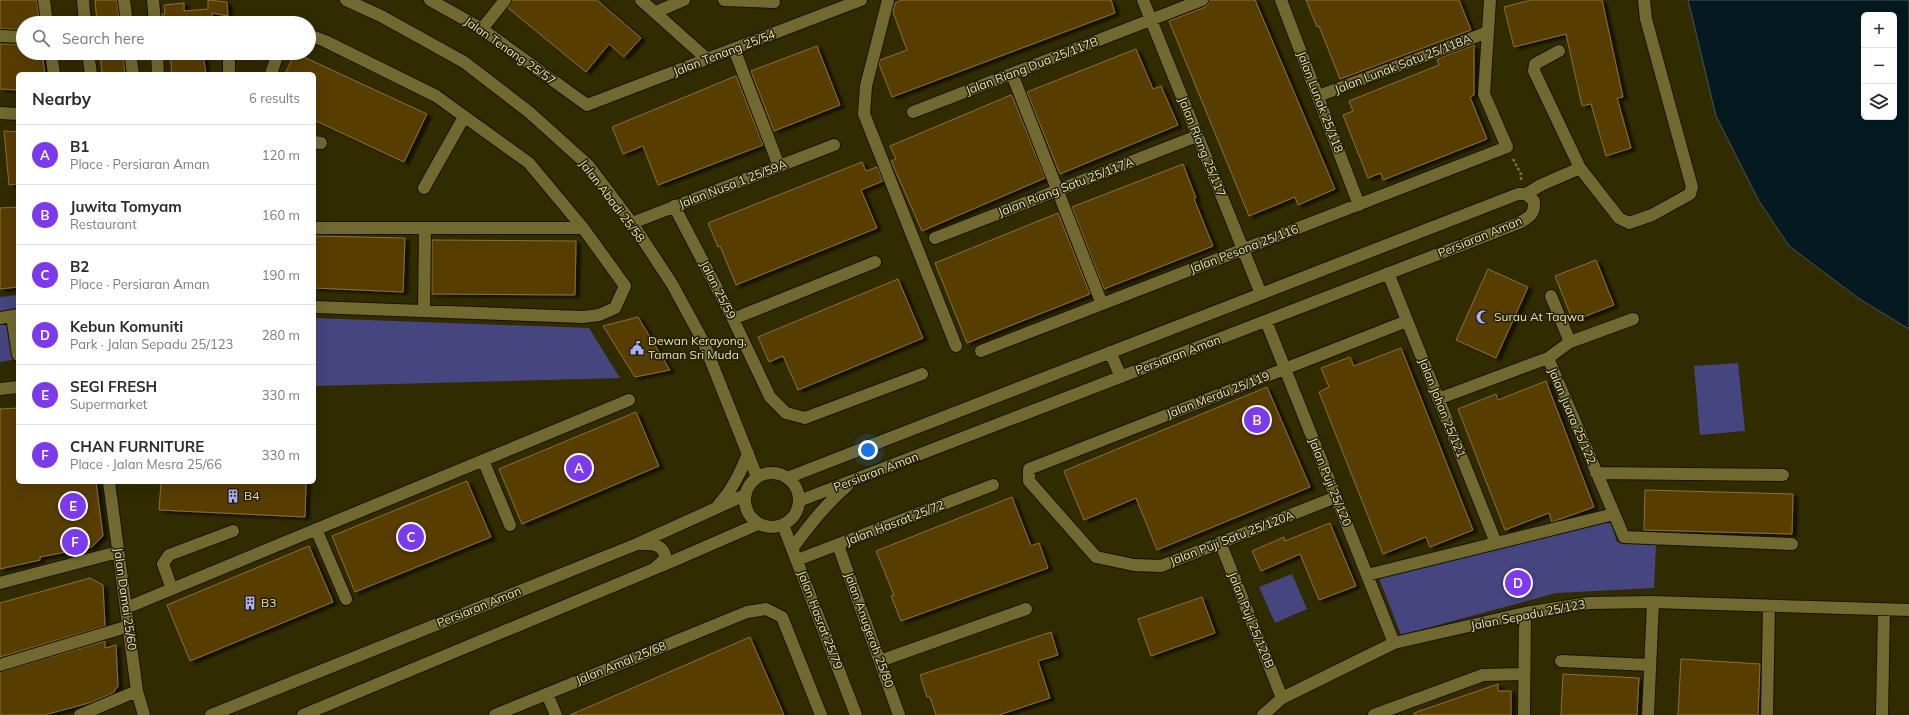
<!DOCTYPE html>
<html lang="en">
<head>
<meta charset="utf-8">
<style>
	:root { --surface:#fff; --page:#f7f7f7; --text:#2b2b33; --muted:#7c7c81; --line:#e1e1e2; --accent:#7c3aed }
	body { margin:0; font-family:Mulish,sans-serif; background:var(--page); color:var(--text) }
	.controls { position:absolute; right:12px; top:12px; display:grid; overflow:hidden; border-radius:6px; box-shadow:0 4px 16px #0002 }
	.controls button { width:36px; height:36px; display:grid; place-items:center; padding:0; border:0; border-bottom:1px solid var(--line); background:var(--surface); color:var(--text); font:20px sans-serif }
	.you { position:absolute; left:868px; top:450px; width:14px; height:14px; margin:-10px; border:3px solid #fff; border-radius:50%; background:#1a73e8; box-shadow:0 0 0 6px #1a73e833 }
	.badge { display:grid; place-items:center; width:26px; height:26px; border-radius:50%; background:var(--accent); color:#fff; font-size:13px; font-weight:700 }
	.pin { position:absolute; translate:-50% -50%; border:2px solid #fff; box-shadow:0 1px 4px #0006 }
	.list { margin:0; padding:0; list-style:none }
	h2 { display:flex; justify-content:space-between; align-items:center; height:52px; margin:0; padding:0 16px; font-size:17px }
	h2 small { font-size:13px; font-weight:400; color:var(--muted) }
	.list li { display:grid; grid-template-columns:26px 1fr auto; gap:12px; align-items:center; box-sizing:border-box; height:60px; padding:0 16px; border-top:1px solid var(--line) }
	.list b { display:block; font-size:15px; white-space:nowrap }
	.list p { margin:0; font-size:13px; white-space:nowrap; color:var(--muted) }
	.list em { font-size:13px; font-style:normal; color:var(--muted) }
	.icon { flex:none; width:22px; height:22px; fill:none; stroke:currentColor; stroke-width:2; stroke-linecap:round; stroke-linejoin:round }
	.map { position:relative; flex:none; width:1909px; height:715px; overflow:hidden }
	.search { position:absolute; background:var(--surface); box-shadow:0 4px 16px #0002; left:16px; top:16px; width:300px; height:44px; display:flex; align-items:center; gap:10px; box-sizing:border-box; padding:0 14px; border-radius:22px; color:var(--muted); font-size:15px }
	.panel { position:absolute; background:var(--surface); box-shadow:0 4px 16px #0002; left:16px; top:72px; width:300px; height:412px; border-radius:6px }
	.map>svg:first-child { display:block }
</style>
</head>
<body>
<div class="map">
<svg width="1909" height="715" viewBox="0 0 1909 715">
	<defs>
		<filter id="shadow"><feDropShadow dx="4.5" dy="2.5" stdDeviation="1" flood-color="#0009"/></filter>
	</defs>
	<rect width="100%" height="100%" fill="#312b00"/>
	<!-- green -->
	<path fill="#45457f" d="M18,295V359L0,362V297Z
		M314,318L589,328L620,378L314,386Z
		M1738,363L1745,431L1700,435L1694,366Z
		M1610,521L1617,542L1656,545L1654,588L1556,593L1401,635L1379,578Z
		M1292,574L1307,609L1275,623L1259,587Z"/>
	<!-- water -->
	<path fill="#041a20" stroke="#475551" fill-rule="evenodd" d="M1688,0H1909V329L1858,298L1789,246L1759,201L1716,116ZM1864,15H1894V117H1864Z"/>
	<!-- building -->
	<path fill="#583e00" stroke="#8b6f3a" filter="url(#shadow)" d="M0,0H37L39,23H23V29H0Z
		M95,0H117L119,23H97Z
		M208,0L227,2L228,16L212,13L213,23H162V14H165L164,5L184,3V11L208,9Z
		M512,0H597L641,38L624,57L609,44L586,72L508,8Z
		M902,0H1111L1115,13L892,97L879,64L880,60L907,50L893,12L895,3Z
		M1209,0H1255L1335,189L1298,205L1295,197L1249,216L1169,21L1205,7L1208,4Z
		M1306,0H1459L1471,30L1340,79L1319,26L1317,27Z
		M1531,0H1602L1623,97L1617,98L1631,148L1606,156L1591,104L1582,106L1566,34L1514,47L1504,7Z
		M0,44H23V53H42L45,74H18V90L0,89Z
		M1474,45V95L1470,97L1487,139L1383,180L1381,173L1368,178L1343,115L1353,111L1349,101L1439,65L1437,59Z
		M817,46L840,105L774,131L751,71Z
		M1136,49L1153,89L1161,86L1178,125L1060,174L1027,92Z
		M100,53H123L125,74H102Z
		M170,53H203L206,74H172Z
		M295,53L427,114L404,162L314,120V74H285Z
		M736,76L763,145L658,185L643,146L623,154L612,127Z
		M1011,95L1013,98L1045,178L922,231L891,161L896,159L890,146Z
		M4,131L18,132V184L9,185Z
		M862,162L866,171L877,167L883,181L861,190L877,228L736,285L720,246L718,247L708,223Z
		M1183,164L1196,198L1194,199L1213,246L1104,289L1072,207Z
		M18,207V287L0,289V208Z
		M1058,213L1090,294L967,343L935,263Z
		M314,236L405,238L403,292L314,288Z
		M432,240L576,241L575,295L432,294Z
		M1596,260L1614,305L1573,321L1555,276Z
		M1488,269L1528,287L1496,358L1456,340Z
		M898,279L923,338L798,390L783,356L769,362L758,337Z
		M638,317L670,370L635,377L603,326Z
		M1401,348L1473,530L1430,547L1426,537L1383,554L1319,392L1329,387L1321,368L1350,357L1354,366Z
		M1546,381L1594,507L1552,522L1549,513L1505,530L1458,409L1496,394L1498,400Z
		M1267,387L1310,487L1157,550L1136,498L1084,520L1064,471Z
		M18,408V482H96L103,536L92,547L40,557V560L0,569V409Z
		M636,412L659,466L522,524L499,469Z
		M467,481L491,537L355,592L332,536Z
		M161,482H306L305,517L159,510Z
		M1645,490L1793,494L1792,534L1644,530Z
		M1012,497L1031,546L1039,543L1048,568L901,621L891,596L894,595L876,551Z
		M1330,523L1356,586L1319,600L1300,554L1261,571L1252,551L1284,537L1285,541Z
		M309,546L333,602L190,661L167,605Z
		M90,578L103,585L105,626L0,657V603Z
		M1202,597L1215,633L1151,656L1138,619Z
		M1051,632L1058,655L1038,661L1050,698L999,715H936L930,697H927L920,675Z
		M750,637L784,715H570L598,703Z
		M105,641V648L116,645L118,686L113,693L89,703L44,715H0V672Z
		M1681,659L1760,664L1758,715H1678Z
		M1563,674L1639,678L1637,715H1561Z
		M1498,684V691H1511V715H1414V713Z"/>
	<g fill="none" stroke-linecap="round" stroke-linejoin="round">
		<!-- minor casing -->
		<g stroke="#171300" stroke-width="14">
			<path id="minor" d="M44,0L47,23
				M83,0L85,23
				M124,0L127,23
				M153,0L155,23
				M346,0L381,16L464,62L529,112L589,166L632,223L672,284L703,341L757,477
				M430,0L482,29L587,105L861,0
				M641,0L707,59
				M724,0L774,2
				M888,0L866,86L864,114L956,346
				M1143,0L1261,294
				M1281,0L1359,205
				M656,12L684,0
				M482,29L505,0
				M309,35L325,41L436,96L529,163L583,228L625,286L615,308L599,315L583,317L314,307
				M0,36L23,37
				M734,49L779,166
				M1559,51L1535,64L1534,71L1580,168L1619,218L1629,223L1652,215L1690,194L1692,187L1646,19L1644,0
				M51,53L54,74
				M88,53L91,74
				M130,53L133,74
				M157,53L158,74
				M229,53V74
				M271,74L278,53
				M1012,74L1102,304
				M1318,96L1488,32
				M913,112L1202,0
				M0,113L18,114
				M314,142L321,143
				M424,188L464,117
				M1526,194L1541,185L1580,168
				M674,206L733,319L770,397L786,413L805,418L922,374
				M632,223L834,145
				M314,228H583
				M935,238L1197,136
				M1388,273L1496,543
				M1551,296L1570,342
				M424,310L425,228
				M12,316L18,355
				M0,318L18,315
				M733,319L875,262
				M1266,321L1394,643
				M981,351L1507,147L1484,94L1490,0
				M1110,352L1121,377
				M1548,358L1570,342L1633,319
				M0,389L18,387
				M1438,399L1548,358L1624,537L1792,544
				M483,460L510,525
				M745 500a27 27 0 1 1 54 0a27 27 0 1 1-54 0Z
				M1596,473L1783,475
				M787,478L1518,194H1526L1534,201C1535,214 1530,217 1519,223L799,501
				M109,482L137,691L144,715
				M1336,497L1161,566L1134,565L1096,557L1029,481V469L1407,321
				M719,504C733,489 741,472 748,453
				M783,525L856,715
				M316,529L346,599
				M1220,542L1282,698
				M640,544C651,544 661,543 665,555L664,560L655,568
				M838,545L899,715
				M792,549C809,525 825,505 847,486
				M797,560L993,485
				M1367,575L1614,514
				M0,583L118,552
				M172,589L163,564L169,555L233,531
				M126,608L629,400
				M880,661L1026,609
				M1561,661L1650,665
				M0,665L129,626
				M547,694L556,715
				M80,715L137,691
				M211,715L637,544L745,495
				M303,715L673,561L758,524
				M495,715L747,612L766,609L782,617L821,715
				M1263,715L1282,698L1394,643L1525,613L1589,603L1653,602L1909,610
				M1374,715L1483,675L1524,674
				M1524,715L1525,613
				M1648,715L1653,602
				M1767,715L1769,606
				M1882,715L1884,610"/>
		</g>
		<!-- path -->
		<path stroke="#736e48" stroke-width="2.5" stroke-dasharray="3 2" stroke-linecap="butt" d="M1513,159L1521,174V182"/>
		<!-- minor -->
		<use href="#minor" stroke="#71692f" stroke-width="12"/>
	</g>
	<!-- icons -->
	<defs>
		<g id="mosque-bare" transform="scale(1.08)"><path d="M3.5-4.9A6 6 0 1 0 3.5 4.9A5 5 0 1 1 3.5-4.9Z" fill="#abaffb" stroke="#252103" stroke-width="2.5" paint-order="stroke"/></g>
		<g id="civic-bare" transform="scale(1.08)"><path d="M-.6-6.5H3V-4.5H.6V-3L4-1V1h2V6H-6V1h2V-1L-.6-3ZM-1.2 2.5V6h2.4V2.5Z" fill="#abaffb" stroke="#252103" stroke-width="2.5" paint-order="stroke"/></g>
		<g id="building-bare" transform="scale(1.08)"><path d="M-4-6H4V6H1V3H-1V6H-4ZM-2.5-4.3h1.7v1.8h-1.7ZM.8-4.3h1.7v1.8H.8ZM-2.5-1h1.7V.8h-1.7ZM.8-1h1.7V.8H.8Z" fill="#abaffb" stroke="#252103" stroke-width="2.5" paint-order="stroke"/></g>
	</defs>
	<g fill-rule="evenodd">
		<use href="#mosque-bare" x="1483" y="317"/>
		<use href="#civic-bare" x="637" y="348"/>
		<use href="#building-bare" x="233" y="496"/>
		<use href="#building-bare" x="250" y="603"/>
	</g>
	<g text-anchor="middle" stroke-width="3" stroke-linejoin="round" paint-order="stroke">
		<!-- street labels -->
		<g font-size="12" fill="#e3dfc2" stroke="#252103">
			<text transform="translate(510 51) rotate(35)" y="4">Jalan Tenang 25/57</text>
			<text transform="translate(724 53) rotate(-21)" y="4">Jalan Tenang 25/54</text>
			<text transform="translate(1403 64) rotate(-21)" y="4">Jalan Lunak Satu 25/118A</text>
			<text transform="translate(1032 66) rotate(-21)" y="4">Jalan Riang Dua 25/117B</text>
			<text transform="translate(1320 102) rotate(69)" y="4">Jalan Lunak 25/118</text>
			<text transform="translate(1202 147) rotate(68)" y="4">Jalan Riang 25/117</text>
			<text transform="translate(733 184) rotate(-21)" y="4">Jalan Nusa 1 25/59A</text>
			<text transform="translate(1066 187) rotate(-21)" y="4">Jalan Riang Satu 25/117A</text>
			<text transform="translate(612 201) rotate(53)" y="4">Jalan Abadi 25/58</text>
			<text transform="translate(1480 237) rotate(-22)" y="4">Persiaran Aman</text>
			<text transform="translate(1244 249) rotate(-21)" y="4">Jalan Pesona 25/116</text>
			<text transform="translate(718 290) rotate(63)" y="4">Jalan 25/59</text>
			<text transform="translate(1178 355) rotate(-21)" y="4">Persiaran Aman</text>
			<text transform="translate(1218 395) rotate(-21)" y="4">Jalan Merdu 25/119</text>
			<text transform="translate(1442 408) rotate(68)" y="4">Jalan Johan 25/121</text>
			<text transform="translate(1572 416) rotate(67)" y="4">Jalan Juara 25/122</text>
			<text transform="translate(876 472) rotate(-21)" y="4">Persiaran Aman</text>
			<text transform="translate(1330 482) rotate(68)" y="4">Jalan Puji 25/120</text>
			<text transform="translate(895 523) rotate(-21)" y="4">Jalan Hasrat 25/72</text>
			<text transform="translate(1232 538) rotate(-21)" y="4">Jalan Puji Satu 25/120A</text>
			<text transform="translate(125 599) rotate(82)" y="4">Jalan Damai 25/60</text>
			<text transform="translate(479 607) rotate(-22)" y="4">Persiaran Aman</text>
			<text transform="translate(1528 615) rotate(-11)" y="4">Jalan Sepadu 25/123</text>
			<text transform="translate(820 620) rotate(69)" y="4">Jalan Hasrat 25/79</text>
			<text transform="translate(1251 620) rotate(68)" y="4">Jalan Puji 25/120B</text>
			<text transform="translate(869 630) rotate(70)" y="4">Jalan Anugerah 25/80</text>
			<text transform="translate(621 663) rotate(-22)" y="4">Jalan Amal 25/68</text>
		</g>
		<!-- poi labels -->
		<g font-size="12" fill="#e3dfc2" stroke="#252103" text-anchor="start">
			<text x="1494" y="321">Surau At Taqwa</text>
			<text x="648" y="345">Dewan Kerayong,<tspan x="648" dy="14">Taman Sri Muda</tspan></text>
			<text x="244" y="500">B4</text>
			<text x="261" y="607">B3</text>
		</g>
	</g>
</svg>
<div class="controls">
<button>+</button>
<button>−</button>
<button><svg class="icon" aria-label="layers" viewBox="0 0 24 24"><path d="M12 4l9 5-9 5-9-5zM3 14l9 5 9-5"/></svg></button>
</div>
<div class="you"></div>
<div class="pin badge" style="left:579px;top:468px">A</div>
<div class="pin badge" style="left:1257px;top:420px">B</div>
<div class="pin badge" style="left:411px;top:537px">C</div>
<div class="pin badge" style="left:1518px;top:583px">D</div>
<div class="pin badge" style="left:73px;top:506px">E</div>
<div class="pin badge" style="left:75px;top:542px">F</div>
<div class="search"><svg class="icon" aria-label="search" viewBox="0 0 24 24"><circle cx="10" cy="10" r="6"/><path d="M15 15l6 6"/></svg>Search here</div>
<section class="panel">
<h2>Nearby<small>6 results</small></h2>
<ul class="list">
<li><span class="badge">A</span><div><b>B1</b><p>Place · Persiaran Aman</p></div><em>120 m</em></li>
<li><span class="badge">B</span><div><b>Juwita Tomyam</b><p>Restaurant</p></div><em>160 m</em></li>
<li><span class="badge">C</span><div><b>B2</b><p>Place · Persiaran Aman</p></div><em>190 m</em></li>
<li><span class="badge">D</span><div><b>Kebun Komuniti</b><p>Park · Jalan Sepadu 25/123</p></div><em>280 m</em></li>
<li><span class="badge">E</span><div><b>SEGI FRESH</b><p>Supermarket</p></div><em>330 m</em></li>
<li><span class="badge">F</span><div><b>CHAN FURNITURE</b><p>Place · Jalan Mesra 25/66</p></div><em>330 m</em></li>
</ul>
</section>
</div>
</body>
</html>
